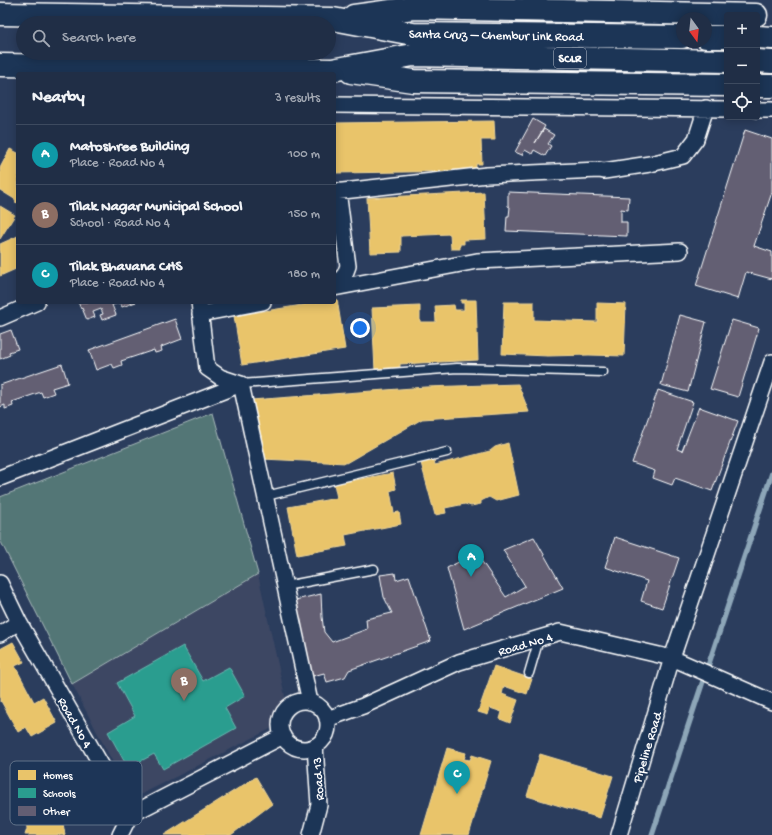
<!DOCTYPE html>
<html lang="en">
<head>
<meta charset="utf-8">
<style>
	:root { --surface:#202e46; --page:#28364d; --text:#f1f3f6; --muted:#a2a8b3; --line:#3d4a5f; --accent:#ffd166 }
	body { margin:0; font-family:"Gochi Hand",sans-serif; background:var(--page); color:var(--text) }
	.controls { position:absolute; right:12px; top:12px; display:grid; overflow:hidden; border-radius:4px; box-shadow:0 2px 10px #0003 }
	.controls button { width:36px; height:36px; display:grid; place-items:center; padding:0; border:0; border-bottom:1px solid var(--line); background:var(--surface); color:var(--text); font:20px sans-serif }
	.compass { position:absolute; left:676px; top:12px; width:36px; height:36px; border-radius:50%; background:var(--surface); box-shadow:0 2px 10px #0003; rotate:165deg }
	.you { position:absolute; left:360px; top:328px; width:14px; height:14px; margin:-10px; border:3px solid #fff; border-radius:50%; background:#1a73e8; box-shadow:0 0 0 6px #1a73e833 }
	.badge { display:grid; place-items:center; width:26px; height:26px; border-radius:50%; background:var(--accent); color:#fff; font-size:13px; font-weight:700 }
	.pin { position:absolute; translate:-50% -33px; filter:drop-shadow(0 1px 2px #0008) }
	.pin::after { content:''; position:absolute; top:21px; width:14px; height:12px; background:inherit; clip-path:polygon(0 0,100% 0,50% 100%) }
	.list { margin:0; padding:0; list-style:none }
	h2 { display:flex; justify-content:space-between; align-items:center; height:52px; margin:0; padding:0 16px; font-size:17px }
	h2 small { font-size:13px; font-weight:400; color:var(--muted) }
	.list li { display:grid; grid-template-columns:26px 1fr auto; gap:12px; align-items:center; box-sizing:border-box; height:60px; padding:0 16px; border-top:1px solid var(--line) }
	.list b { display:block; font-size:15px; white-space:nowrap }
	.list p { margin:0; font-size:13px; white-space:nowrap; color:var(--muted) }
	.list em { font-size:13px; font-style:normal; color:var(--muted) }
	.icon { flex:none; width:22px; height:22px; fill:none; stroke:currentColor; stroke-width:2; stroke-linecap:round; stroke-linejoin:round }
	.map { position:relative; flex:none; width:772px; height:835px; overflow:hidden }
	.search { position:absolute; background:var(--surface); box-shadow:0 2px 10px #0003; left:16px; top:16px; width:320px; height:44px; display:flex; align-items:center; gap:10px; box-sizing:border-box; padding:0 14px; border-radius:22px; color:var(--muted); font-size:15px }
	.panel { position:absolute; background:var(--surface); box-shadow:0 2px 10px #0003; left:16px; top:72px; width:320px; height:232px; border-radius:4px }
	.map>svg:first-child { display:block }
</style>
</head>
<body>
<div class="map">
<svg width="772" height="835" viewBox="0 0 772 835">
	<rect width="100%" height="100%" fill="#2b3d5d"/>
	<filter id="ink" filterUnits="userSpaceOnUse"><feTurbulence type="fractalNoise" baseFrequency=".025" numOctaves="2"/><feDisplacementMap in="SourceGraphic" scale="8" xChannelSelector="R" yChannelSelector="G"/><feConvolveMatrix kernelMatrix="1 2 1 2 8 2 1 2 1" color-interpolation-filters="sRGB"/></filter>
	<g filter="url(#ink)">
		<!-- built -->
		<path fill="#3c4764" d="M258,574L290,719L132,799L72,684Z"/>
		<!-- green -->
		<path fill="#537676" stroke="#a9baba" d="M213,413L258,574L72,684L0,540V497Z"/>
		<!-- homes -->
		<path fill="#e9c46a" stroke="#f0d697" d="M494,121L495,140H481L482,164H476V171L334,173L335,148L334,123Z
			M10,149L18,153V203L15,202L16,200L0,190V168Z
			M484,192L486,239L464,240V244H460V249H451L450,234L401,236V252L370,253L367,198Z
			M0,206L15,215L0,239Z
			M18,236V268L0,276V244Z
			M337,299L345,349L242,365L234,316L321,302H334V300Z
			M461,300H476L478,360L400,364V370L375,371L372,308L420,306V322H436L435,306L454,305L455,310H464V303H461Z
			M504,302H534V320L597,322V303L626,304L624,356L589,355L548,356L502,354Z
			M518,384L529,412L422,419L346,463L262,459L251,400L426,387Z
			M508,443L519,495L496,501L489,497L481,501V504L471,506L465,504L445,508L446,513L435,515L421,463L434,460L435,465L490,451L495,447Z
			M393,473L396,489L390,491L394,513L399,512L401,524L345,535L347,546L297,555L288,507L337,498L334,484Z
			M13,642L24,662L15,666L34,702L43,697L57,723L32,737L26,727L18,732L1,701L0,702V649Z
			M494,666L532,679L527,694L504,686L502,694L518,700L510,723L500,719L502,712L490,708L488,715L478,712Z
			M447,748L466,753L464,759L470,760L472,755L491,761L469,835H421Z
			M540,754L613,776L600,818L527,796Z
			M55,775L59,793L62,791L67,810L61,812L65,835H25L27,829L23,781Z
			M256,777L272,804L231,835H164Z"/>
		<!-- schools -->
		<path fill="#2a9d8f" stroke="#6abab1" d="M183,646L203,681L229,667L245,696L225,708L236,728L163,769L154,754L128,768L108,732L135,716L117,683Z"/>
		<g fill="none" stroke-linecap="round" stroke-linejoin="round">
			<!-- stream -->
			<path stroke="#8da6b8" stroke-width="5.5" d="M652,835L772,473"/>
		</g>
		<!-- building -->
		<path fill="#635e73" stroke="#fff" d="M533,119L545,126L535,143L544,129L554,135L548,144L551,146L545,156L534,150L532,154L525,150L522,155L515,152Z
			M745,130L772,139V192L754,246L772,252V279L746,272L738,299L696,286Z
			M508,192L629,197L628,210L621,209V222H627V236L506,231L507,216H509L510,207L508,206Z
			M78,302H136L122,307L120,303L112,305L116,315L102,320L100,315L103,314L101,309L93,312L95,317L87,320L82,308L81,309Z
			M680,315L706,322L688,392L661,385Z
			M175,319L182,339L161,347L162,351L155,353L154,350L121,361L122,365L114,368L112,364L96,370L89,350Z
			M732,320L759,328L738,397L710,389Z
			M11,330L18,349L9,352L10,355L0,359V334Z
			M62,364L68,383L52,388L54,393L43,397L41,392L12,402L13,406L5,409V405L0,407V385Z
			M658,390L693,402L677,449L682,451L699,407L738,421L712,491L675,478L672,485L653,478L655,471L632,463Z
			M534,537L563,588L464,629L447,568L476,553L506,597L525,586L503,550Z
			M615,537L679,558L662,608L641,601L647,581L605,567Z
			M395,573L396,580L409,576L431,641L349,670L345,677L327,682L324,673L313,676L304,654L291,601L321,594L322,617L324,632L332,642L367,629L366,619L392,613L384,597L380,575Z"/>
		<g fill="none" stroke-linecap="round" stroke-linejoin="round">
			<!-- service casing -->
			<g stroke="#fff" stroke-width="11">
				<path id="service" d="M241,384L457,368L603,372
					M266,496L447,452
					M285,586L374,569
					M529,673L539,639"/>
			</g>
			<!-- minor casing -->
			<g stroke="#fff" stroke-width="18">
				<path id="minor" d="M334,105L727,109
					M757,110H772
					M334,192L487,175L599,170L604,171L650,164L683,156L696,139L706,108
					M334,281L340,280L345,274L348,266L338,191
					M334,288L477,261L680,251
					M199,302L207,368L220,377L241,384
					M200,314L263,302
					M0,318L37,302
					M241,384L310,702
					M0,478L241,384
					M0,583L19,622L130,815
					M0,634L19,622
					M280 725a24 24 0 1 1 48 0a24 24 0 1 1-48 0Z
					M327,719L363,706L459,662L560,632L672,658L772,702
					M130,815L283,736
					M120,835L130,815
					M311,835L319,805L315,746
					M619,835L672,658L772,362"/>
			</g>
			<!-- trunk casing -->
			<g stroke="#fff" stroke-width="25">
				<path id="trunk" d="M0,14L333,19L413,34L682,37
					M354,16L413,8L756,15
					M706,37H727
					M757,37L772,38
					M757,61L772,62
					M0,65L332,70L413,55L727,61
					M351,72L413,81L727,85
					M757,86H772"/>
			</g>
			<!-- service -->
			<use href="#service" stroke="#1d3557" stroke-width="8"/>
			<!-- minor -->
			<use href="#minor" stroke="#1d3557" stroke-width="15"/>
			<!-- trunk -->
			<use href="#trunk" stroke="#1d3557" stroke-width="22"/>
		</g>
	</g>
	<g text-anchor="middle" stroke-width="4" stroke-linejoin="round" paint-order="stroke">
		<!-- shield labels -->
		<rect fill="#1d3557" stroke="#bbc2cd" stroke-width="1" x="554" y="48" width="32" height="20" rx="3"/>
		<g font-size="12" font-weight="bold" fill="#fff">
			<text x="570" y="62">SCLR</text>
		</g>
		<!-- street labels -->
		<g font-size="13" fill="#fff" stroke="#1d3557">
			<text transform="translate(496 34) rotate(1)" y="5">Santa Cruz – Chembur Link Road</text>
			<text transform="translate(525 643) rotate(-16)" y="5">Road No 4</text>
			<text transform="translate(76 722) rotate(60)" y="5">Road No 4</text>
			<text transform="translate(646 747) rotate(-73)" y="5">Pipeline Road</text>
			<text transform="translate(317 779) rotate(-94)" y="5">Road 13</text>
		</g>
	</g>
	<!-- legend -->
	<rect x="10" y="761" width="132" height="64" rx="6" fill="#1d3557" stroke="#617289" stroke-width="1"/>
	<rect x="18" y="770" width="18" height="10" fill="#e9c46a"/>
	<rect x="18" y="788" width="18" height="10" fill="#2a9d8f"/>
	<rect x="18" y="806" width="18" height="10" fill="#635e73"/>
	<g font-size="11" fill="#fff">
		<text x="43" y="779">Homes</text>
		<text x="43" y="797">Schools</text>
		<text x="43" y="815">Other</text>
	</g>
</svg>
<div class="controls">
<button>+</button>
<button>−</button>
<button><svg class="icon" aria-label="locate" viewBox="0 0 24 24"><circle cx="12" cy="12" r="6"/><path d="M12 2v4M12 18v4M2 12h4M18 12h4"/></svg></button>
</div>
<svg class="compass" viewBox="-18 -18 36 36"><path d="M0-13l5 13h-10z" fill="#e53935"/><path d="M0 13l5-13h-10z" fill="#a2a8b3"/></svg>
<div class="you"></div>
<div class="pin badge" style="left:471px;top:577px;background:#0f9aa8">A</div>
<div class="pin badge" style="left:184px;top:701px;background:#8d6e63">B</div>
<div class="pin badge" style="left:457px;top:794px;background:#0f9aa8">C</div>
<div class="search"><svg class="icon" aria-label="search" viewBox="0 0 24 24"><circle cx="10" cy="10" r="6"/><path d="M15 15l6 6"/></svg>Search here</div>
<section class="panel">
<h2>Nearby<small>3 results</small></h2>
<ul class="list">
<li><span class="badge" style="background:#0f9aa8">A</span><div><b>Matoshree Building</b><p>Place · Road No 4</p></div><em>100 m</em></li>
<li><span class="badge" style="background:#8d6e63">B</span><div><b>Tilak Nagar Municipal School</b><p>School · Road No 4</p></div><em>150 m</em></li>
<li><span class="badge" style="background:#0f9aa8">C</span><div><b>Tilak Bhavana CHS</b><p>Place · Road No 4</p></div><em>180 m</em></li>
</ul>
</section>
</div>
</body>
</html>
